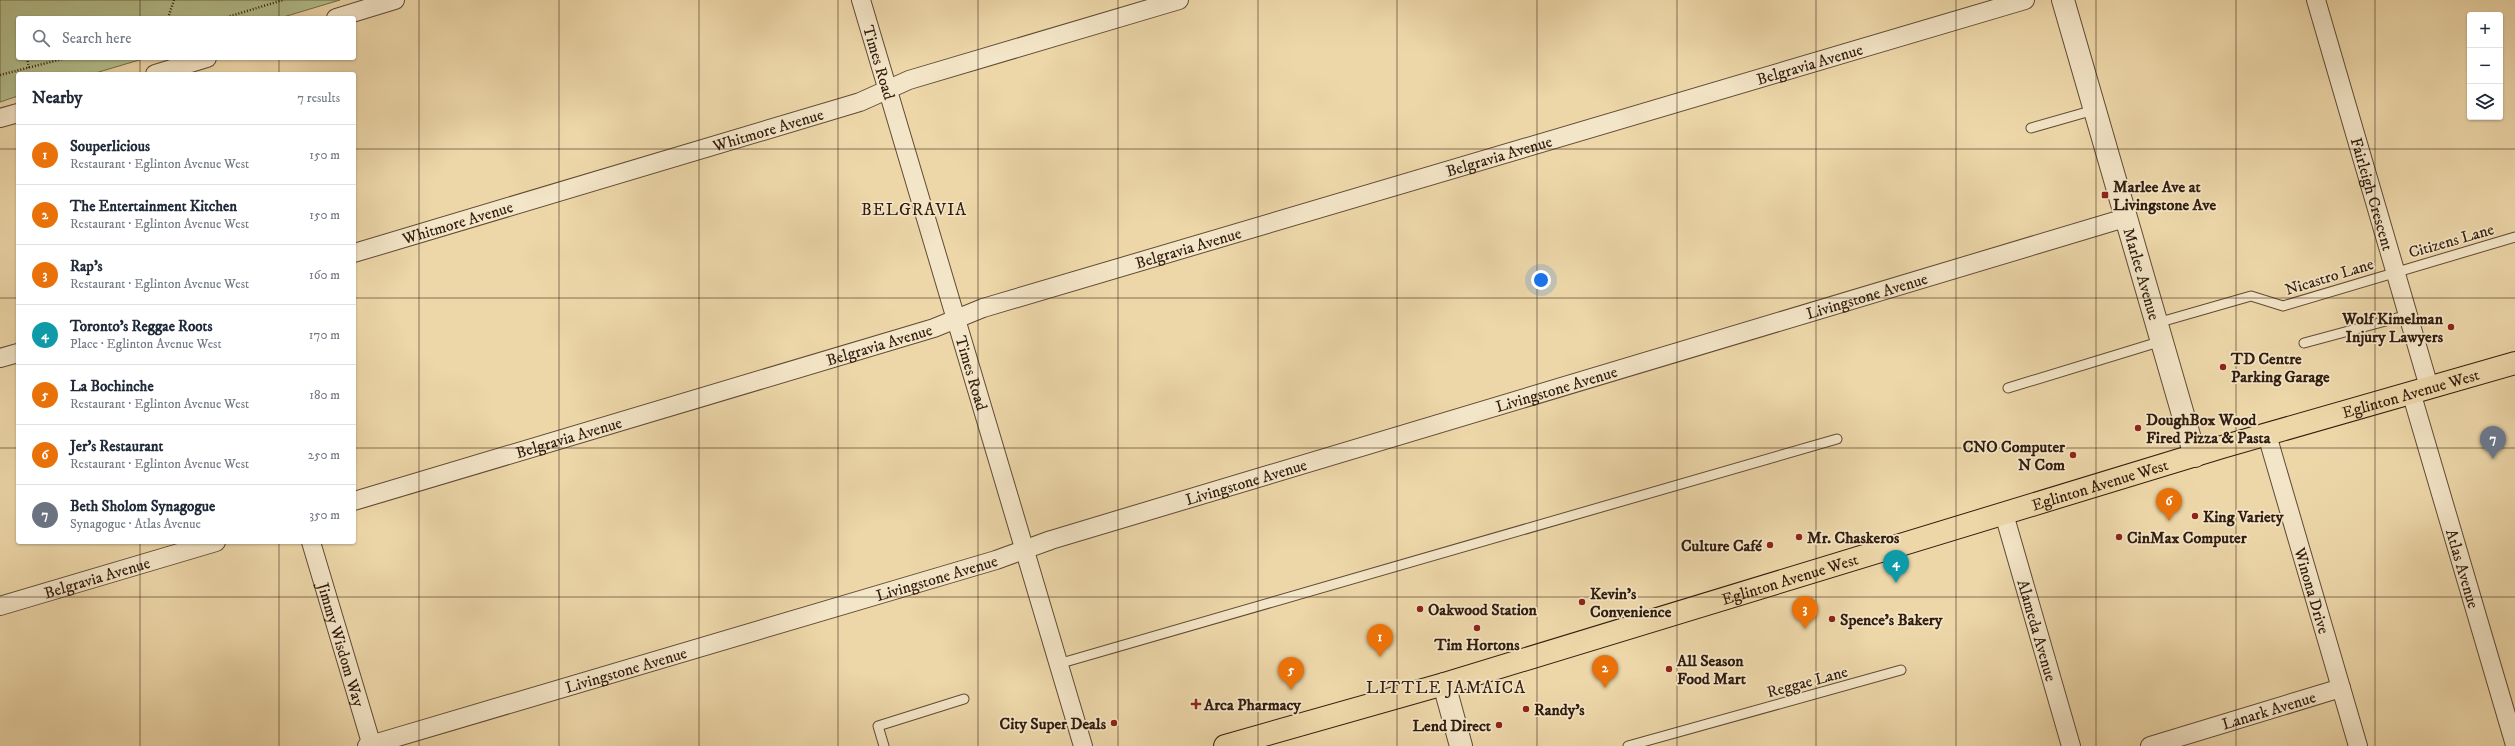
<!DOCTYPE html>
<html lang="en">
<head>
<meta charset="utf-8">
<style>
	:root { --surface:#fff; --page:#f2f2f3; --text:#1f2937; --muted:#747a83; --line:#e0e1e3; --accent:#8f2418 }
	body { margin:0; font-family:"IM FELL DW Pica",serif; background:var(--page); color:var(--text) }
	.controls { position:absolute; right:12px; top:12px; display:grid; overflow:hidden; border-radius:4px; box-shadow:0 1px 3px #0004 }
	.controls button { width:36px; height:36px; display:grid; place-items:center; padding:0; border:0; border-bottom:1px solid var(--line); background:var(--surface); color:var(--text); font:20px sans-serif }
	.you { position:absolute; left:1541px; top:280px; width:14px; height:14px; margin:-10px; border:3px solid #fff; border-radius:50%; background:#1a73e8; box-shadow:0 0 0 6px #1a73e833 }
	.badge { display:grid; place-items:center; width:26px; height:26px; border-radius:50%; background:var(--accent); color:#fff; font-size:13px; font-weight:700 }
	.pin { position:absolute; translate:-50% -33px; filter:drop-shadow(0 1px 2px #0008) }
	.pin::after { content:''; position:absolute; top:21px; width:14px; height:12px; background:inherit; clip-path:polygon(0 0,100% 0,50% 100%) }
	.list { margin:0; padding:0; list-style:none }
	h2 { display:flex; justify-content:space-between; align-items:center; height:52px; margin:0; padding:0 16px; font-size:17px }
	h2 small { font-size:13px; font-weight:400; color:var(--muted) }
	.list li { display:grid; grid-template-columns:26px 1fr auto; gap:12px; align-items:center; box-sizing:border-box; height:60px; padding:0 16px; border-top:1px solid var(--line) }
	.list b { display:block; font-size:15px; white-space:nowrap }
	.list p { margin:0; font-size:13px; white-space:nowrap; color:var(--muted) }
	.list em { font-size:13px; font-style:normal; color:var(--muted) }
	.icon { flex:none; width:22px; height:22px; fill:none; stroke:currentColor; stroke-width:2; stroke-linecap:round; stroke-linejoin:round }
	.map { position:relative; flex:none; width:2515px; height:746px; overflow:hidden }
	.search { position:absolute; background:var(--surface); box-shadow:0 1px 3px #0004; left:16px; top:16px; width:340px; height:44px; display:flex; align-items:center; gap:10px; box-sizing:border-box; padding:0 14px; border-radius:4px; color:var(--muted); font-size:15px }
	.panel { position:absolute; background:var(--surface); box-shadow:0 1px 3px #0004; left:16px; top:72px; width:340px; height:472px; border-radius:4px }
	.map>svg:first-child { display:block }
</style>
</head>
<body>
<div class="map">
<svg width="2515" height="746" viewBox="0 0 2515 746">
	<rect width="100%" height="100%" fill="#edd7a9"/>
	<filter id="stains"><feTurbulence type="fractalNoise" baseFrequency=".005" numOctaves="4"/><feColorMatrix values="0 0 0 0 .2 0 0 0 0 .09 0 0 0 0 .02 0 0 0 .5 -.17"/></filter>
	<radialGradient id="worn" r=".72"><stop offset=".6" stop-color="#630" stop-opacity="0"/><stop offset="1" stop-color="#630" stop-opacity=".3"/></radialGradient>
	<!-- green -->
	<path fill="#b3bf8c" stroke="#726e4d" d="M0,0H340L280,18H18V58H146L92,74H18V96L0,102Z"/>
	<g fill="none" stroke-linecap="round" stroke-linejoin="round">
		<!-- service casing -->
		<g stroke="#604b35" stroke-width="11">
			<path id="service" d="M2031,128L2094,110
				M2157,323L2251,296L2283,306L2515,237
				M2304,343L2408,315
				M2008,388L2162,341
				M1058,664L1837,439
				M884,746L878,726L964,699
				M1628,746L1901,670"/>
		</g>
		<!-- minor casing -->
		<g stroke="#604b35" stroke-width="20">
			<g id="minor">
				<path id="s1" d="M861,0L1083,746"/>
				<path id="s2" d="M2316,0L2429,387"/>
				<path d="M336,18L395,0"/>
				<path d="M155,74L207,58"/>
				<path d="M0,118L18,113"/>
				<path id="s3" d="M354,253L860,102L909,80L1179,0"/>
				<path d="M0,358L18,353"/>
				<path id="s4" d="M2411,392L2515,745"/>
				<path id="s5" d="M2267,435L2358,746"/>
				<path id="s6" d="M354,501L934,328L983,308L2025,0"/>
				<path id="s7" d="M2004,514L2071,746"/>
				<path id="s8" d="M311,542L372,746"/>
				<path id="s9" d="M0,606L216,542"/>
				<path id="s10" d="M367,746L996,560L1051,540L2125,218"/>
				<path id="s11" d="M2150,746L2341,688"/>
			</g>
		</g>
		<!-- tertiary casing -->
		<g stroke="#604b35" stroke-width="24">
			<g id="tertiary">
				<path id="s12" d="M2063,0L2195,456"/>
				<path d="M1444,684L1461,746"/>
			</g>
		</g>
		<!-- primary casing -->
		<g stroke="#311c0e" stroke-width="24">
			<g id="primary">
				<path id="s13" d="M1225,746L1444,684L2222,447L2515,363"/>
			</g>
		</g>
		<!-- path -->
		<path stroke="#311c0e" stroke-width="2.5" stroke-dasharray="1 2" stroke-linecap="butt" d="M168,18L174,0
			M224,18L283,0
			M27,58L29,68
			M0,75L66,58"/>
		<!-- service -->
		<use href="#service" stroke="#f3e5c7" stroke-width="9"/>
		<!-- minor -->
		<use href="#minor" stroke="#f3e5c7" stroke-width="18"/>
		<!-- tertiary -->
		<use href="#tertiary" stroke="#f3e5c7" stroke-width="22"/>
		<!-- primary -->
		<use href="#primary" stroke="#edd7a9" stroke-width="22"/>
	</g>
	<!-- grid -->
	<path fill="none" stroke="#311c0e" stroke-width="1" stroke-opacity="0.55" d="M140,0V18M279,0V18M419,0V746M559,0V746M699,0V746M838,0V746M978,0V746M1118,0V746M1258,0V746M1397,0V746M1537,0V746M1677,0V746M1816,0V746M1956,0V746M2096,0V746M2236,0V746M2375,0V746M140,58V74M279,58V74M0,149H18M354,149H2515M0,298H18M354,298H2515M0,448H18M354,448H2515M140,542V746M279,542V746M0,597H2515"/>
	<!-- markers -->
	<g fill="#8f2418" stroke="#f3e5c7" stroke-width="1.5">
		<rect x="2101" y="191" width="8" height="8" rx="2"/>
		<circle cx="2451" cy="327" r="4"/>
		<circle cx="2223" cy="367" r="4"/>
		<circle cx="2138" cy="428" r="4"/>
		<circle cx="2073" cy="455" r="4"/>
		<circle cx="2195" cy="516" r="4"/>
		<circle cx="1799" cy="537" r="4"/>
		<circle cx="2119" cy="537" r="4"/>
		<circle cx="1770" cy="545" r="4"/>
		<circle cx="1582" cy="602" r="4"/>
		<circle cx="1420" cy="609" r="4"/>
		<circle cx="1832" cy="619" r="4"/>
		<circle cx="1477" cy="628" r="4"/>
		<circle cx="1669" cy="669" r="4"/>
		<path d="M1194 698h4v4h4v4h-4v4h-4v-4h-4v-4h4z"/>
		<circle cx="1526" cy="709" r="4"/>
		<circle cx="1114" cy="723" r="4"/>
		<circle cx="1499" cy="725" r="4"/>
	</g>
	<g text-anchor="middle" stroke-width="3.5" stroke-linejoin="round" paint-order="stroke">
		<!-- street labels -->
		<g font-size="16" fill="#311c0e" stroke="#f3e5c7">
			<text dy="6" stroke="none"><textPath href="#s1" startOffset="65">Times Road</textPath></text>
			<text dy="6" stroke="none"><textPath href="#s6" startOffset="1520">Belgravia Avenue</textPath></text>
			<text dy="6" stroke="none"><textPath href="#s3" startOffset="432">Whitmore Avenue</textPath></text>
			<text dy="6" stroke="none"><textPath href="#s6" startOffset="1196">Belgravia Avenue</textPath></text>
			<text dy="6" stroke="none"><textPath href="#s2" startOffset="202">Fairleigh Crescent</textPath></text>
			<text dy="6" stroke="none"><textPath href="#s3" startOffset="108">Whitmore Avenue</textPath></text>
			<text transform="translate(2451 240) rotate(-16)" y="6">Citizens Lane</text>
			<text dy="6" stroke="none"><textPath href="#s6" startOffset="872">Belgravia Avenue</textPath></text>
			<text dy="6" stroke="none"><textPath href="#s12" startOffset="285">Marlee Avenue</textPath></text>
			<text transform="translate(2329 276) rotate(-17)" y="6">Nicastro Lane</text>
			<text dy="6" stroke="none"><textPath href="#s10" startOffset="1566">Livingstone Avenue</textPath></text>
			<text dy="6" stroke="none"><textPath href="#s6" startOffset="548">Belgravia Avenue</textPath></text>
			<text dy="6" stroke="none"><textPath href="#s1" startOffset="389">Times Road</textPath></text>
			<text dy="6" stroke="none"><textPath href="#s10" startOffset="1242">Livingstone Avenue</textPath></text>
			<text dy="6" stroke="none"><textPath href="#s13" startOffset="1237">Eglinton Avenue West</textPath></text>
			<text dy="6" stroke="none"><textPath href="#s6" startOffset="224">Belgravia Avenue</textPath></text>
			<text dy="6" stroke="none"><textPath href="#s10" startOffset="918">Livingstone Avenue</textPath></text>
			<text dy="6" stroke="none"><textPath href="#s13" startOffset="913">Eglinton Avenue West</textPath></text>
			<text dy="6" stroke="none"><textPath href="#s4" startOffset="184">Atlas Avenue</textPath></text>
			<text dy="6" stroke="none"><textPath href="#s9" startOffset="101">Belgravia Avenue</textPath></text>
			<text dy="6" stroke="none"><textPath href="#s10" startOffset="594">Livingstone Avenue</textPath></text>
			<text dy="6" stroke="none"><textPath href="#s13" startOffset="589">Eglinton Avenue West</textPath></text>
			<text dy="6" stroke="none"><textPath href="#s5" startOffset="162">Winona Drive</textPath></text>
			<text dy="6" stroke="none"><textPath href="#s7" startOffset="121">Alameda Avenue</textPath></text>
			<text dy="6" stroke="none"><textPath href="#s8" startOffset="107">Jimmy Wisdom Way</textPath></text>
			<text dy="6" stroke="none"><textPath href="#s10" startOffset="270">Livingstone Avenue</textPath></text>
			<text transform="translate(1807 681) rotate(-15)" y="6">Reggae Lane</text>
			<text dy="6" stroke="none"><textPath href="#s11" startOffset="124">Lanark Avenue</textPath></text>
		</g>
		<!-- poi labels -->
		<g font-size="16" font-weight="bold" fill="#311c0e" stroke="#f3e5c7" text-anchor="start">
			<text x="2113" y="192">Marlee Ave at<tspan x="2113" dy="18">Livingstone Ave</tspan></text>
			<text x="2443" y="324" text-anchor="end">Wolf Kimelman<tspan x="2443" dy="18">Injury Lawyers</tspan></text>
			<text x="2231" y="364">TD Centre<tspan x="2231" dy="18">Parking Garage</tspan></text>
			<text x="2146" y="425">DoughBox Wood<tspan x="2146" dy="18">Fired Pizza &amp; Pasta</tspan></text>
			<text x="2065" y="452" text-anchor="end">CNO Computer<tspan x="2065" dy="18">N Com</tspan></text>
			<text x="2203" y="522">King Variety</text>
			<text x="1807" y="543">Mr. Chaskeros</text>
			<text x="2127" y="543">CinMax Computer</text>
			<text x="1762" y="551" text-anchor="end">Culture Café</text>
			<text x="1590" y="599">Kevin’s<tspan x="1590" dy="18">Convenience</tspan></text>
			<text x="1428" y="615">Oakwood Station</text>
			<text x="1840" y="625">Spence's Bakery</text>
			<text x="1477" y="650" text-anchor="middle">Tim Hortons</text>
			<text x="1677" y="666">All Season<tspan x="1677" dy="18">Food Mart</tspan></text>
			<text x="1204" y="710">Arca Pharmacy</text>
			<text x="1534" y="715">Randy's</text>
			<text x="1106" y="729" text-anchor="end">City Super Deals</text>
			<text x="1491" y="731" text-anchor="end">Lend Direct</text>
		</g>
		<!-- neighbourhood labels -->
		<g font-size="17" letter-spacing="1" fill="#311c0e" stroke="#f3e5c7">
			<text x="914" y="215">BELGRAVIA</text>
			<text x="1446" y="693">LITTLE JAMAICA</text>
		</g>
	</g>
	<rect width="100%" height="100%" filter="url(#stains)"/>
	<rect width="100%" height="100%" fill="url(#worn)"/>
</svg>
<div class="controls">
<button>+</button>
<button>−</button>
<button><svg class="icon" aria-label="layers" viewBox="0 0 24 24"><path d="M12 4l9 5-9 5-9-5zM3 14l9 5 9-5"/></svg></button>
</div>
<div class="you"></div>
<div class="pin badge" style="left:1380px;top:657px;background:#e8710a">1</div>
<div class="pin badge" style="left:1605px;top:688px;background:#e8710a">2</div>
<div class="pin badge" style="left:1805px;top:629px;background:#e8710a">3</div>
<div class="pin badge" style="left:1896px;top:583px;background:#0f9aa8">4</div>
<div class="pin badge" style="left:1291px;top:690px;background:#e8710a">5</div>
<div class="pin badge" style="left:2169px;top:521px;background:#e8710a">6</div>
<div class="pin badge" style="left:2493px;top:459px;background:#6b7280">7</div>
<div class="search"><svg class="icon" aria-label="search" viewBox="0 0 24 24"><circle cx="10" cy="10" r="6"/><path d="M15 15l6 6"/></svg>Search here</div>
<section class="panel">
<h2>Nearby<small>7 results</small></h2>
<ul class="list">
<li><span class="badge" style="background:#e8710a">1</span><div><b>Souperlicious</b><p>Restaurant · Eglinton Avenue West</p></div><em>150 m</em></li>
<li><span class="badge" style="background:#e8710a">2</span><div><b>The Entertainment Kitchen</b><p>Restaurant · Eglinton Avenue West</p></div><em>150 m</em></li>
<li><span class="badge" style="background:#e8710a">3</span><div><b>Rap's</b><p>Restaurant · Eglinton Avenue West</p></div><em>160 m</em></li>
<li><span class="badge" style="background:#0f9aa8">4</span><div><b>Toronto’s Reggae Roots</b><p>Place · Eglinton Avenue West</p></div><em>170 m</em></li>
<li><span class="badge" style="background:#e8710a">5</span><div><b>La Bochinche</b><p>Restaurant · Eglinton Avenue West</p></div><em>180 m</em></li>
<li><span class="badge" style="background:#e8710a">6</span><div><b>Jer's Restaurant</b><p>Restaurant · Eglinton Avenue West</p></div><em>250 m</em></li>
<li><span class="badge" style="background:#6b7280">7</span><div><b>Beth Sholom Synagogue</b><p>Synagogue · Atlas Avenue</p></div><em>350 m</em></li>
</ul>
</section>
</div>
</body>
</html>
